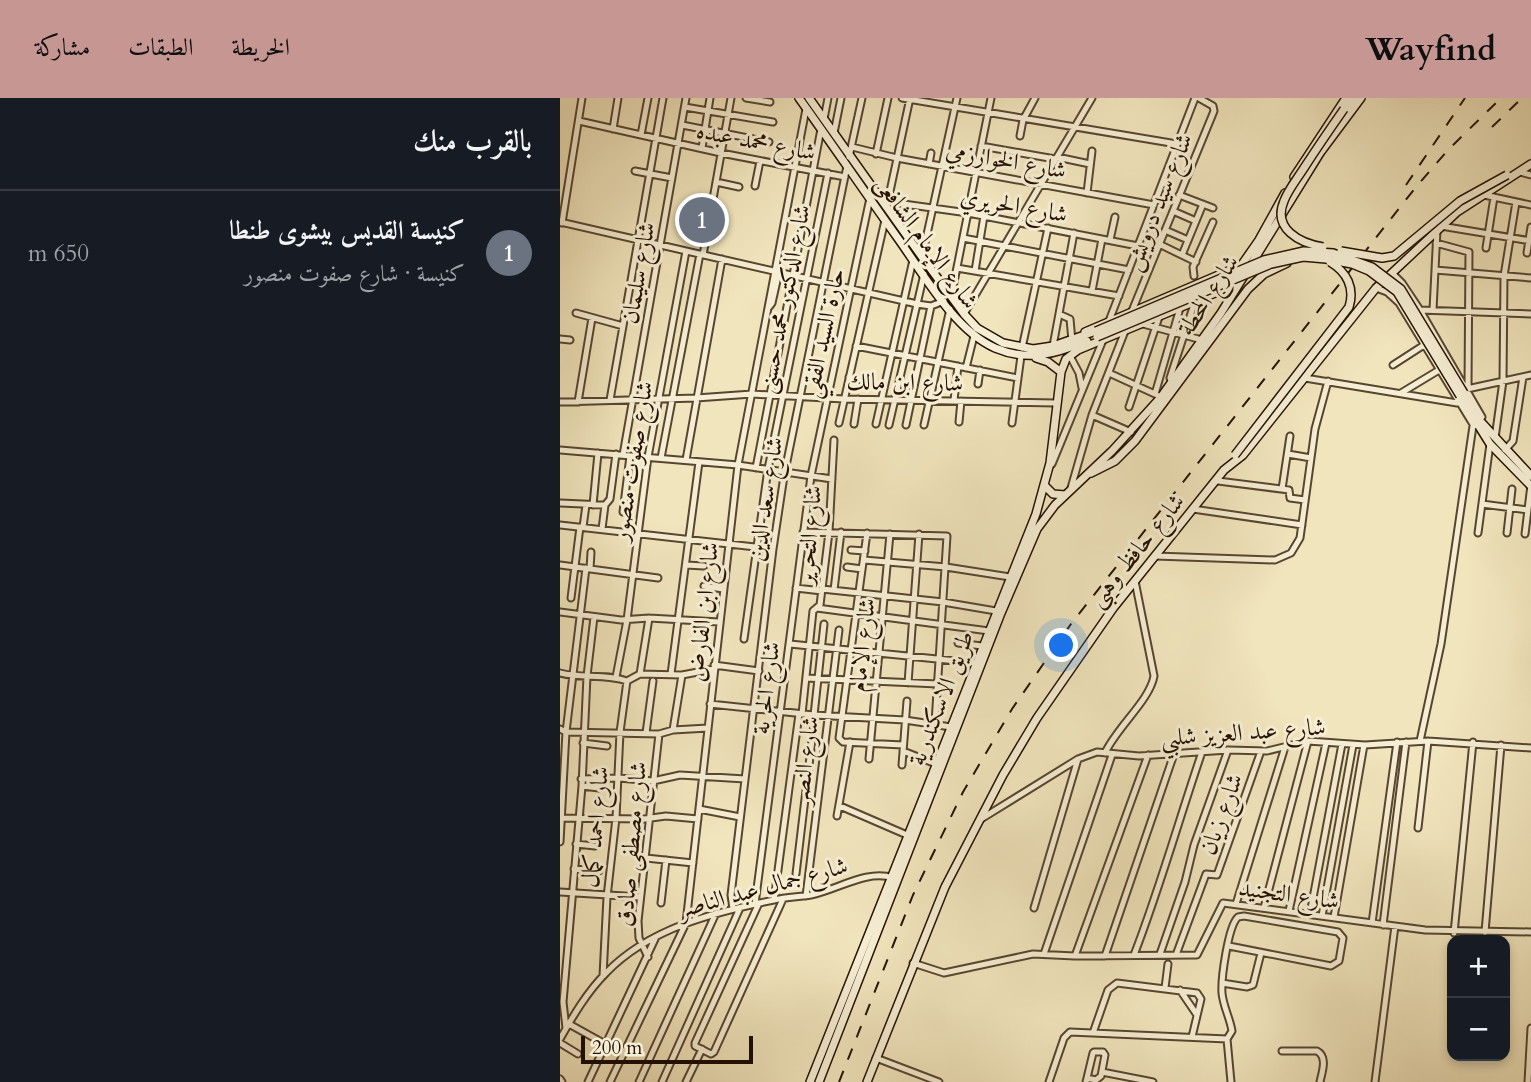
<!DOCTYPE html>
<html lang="ar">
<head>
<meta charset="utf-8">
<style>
	:root { --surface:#171b24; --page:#20242c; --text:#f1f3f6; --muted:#9ea1a6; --line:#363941; --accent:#c59692 }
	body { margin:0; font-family:Cardo,Amiri,serif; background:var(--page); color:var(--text); direction:rtl }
	.controls { position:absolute; right:21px; bottom:21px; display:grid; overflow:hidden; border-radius:14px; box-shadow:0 4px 10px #0003 }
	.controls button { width:63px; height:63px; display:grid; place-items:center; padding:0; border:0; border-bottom:2px solid var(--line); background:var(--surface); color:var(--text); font:35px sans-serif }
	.scale { position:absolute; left:21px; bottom:18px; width:172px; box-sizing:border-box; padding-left:7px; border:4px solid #241100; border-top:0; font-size:19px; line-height:24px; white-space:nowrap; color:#241100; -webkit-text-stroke:5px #f6eed4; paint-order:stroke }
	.you { position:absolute; left:502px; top:548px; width:24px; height:24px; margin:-18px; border:5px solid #fff; border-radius:50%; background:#1a73e8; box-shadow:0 0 0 10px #1a73e833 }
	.badge { display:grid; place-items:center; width:46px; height:46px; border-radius:50%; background:var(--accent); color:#fff; font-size:23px; font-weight:700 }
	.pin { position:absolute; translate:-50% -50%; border:4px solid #fff; box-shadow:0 2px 7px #0006 }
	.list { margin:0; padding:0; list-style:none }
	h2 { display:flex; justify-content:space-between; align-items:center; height:91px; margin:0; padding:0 28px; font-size:30px }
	h2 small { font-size:23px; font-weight:400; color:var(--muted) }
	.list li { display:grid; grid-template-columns:46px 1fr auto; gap:21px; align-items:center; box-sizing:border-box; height:126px; padding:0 28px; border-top:2px solid var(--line) }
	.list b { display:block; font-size:26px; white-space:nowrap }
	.list p { margin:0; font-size:23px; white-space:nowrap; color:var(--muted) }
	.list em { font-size:23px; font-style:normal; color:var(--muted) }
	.map { position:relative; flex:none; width:971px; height:984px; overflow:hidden; direction:ltr }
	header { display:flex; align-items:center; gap:42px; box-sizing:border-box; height:98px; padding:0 35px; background:var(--accent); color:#111 }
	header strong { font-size:33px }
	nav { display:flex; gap:38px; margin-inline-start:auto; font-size:24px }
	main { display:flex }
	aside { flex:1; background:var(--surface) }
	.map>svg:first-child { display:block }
</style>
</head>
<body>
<header>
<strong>Wayfind</strong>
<nav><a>الخريطة</a><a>الطبقات</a><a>مشاركة</a></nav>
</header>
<main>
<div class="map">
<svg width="971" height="984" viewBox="0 0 971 984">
	<rect width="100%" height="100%" fill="#f1e5bd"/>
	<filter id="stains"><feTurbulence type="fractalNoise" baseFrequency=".00286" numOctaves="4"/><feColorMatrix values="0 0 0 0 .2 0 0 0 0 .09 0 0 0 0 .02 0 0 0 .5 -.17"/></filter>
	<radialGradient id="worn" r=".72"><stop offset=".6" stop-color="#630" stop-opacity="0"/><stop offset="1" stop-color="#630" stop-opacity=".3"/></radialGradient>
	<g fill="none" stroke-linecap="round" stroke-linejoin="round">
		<!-- street casing -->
		<g stroke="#57462f" stroke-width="9">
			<path id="street" d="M186,0L210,4
				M342,0L617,46
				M125,9L213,24
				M264,21L268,0
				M19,23L161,55L285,79
				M122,27L209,44
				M53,31L58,0
				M274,35L281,0
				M81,37L88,0
				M460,38L463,22L475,0
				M421,48L495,61
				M292,49L337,60L594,107
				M142,50L150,0
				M316,56L328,0
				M289,59L302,0
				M497,59L530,66
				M369,66L371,55
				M75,73L112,80
				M960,74L971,77
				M156,84L179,89
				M195,88L200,63
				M527,95L532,53
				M619,97L653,110
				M924,97L971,107
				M322,103L408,115L578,148
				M322,103L329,98L350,0
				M613,113L636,123
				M0,124L357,206L371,208L384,203
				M2,125L22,0
				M148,125L160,126
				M881,128L971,143
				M605,132L628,142
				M403,140L569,172
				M550,142L555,119
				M876,145L909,154L908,290
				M599,146L636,164
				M926,150L934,99
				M967,155L971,129
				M143,157L171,0
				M622,157L643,106
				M362,159L397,0
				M397,170L559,198
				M875,172L971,180
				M415,173L424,118
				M832,175L842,185L860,212L922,319
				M634,178L633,169L653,124
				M816,190L827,194L839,205L914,328
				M532,193L542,141
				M391,199L431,0
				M209,209L212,205L219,174
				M860,212L971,216
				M873,212L877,132
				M572,213L654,13L653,8L639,0
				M16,215L63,228
				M404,216L532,0
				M499,216L510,221L512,243
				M549,223L635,0
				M583,226L642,242
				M0,241L10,242
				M296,248L458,280
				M493,248L514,135
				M462,250L488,130
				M510,258L519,275L522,290
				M833,267L864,247
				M406,270L414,238
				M549,275L597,297
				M289,279L308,283
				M745,280L897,305
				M612,285L610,280L635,203
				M418,286L420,272
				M907,291L971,277
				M841,295L879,272
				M595,296L620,210
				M50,302L103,0
				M394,302L398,268
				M0,304L136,300L192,296L284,301L496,305
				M18,304L32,220
				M569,309L599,219
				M532,317L571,334
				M399,324L401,303
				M279,325L325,122
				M452,325L461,258
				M294,326L298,301
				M316,326L353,162
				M329,327L364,176
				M346,327L371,208
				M364,327L390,211
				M935,340L943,283L944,178L956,104
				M0,352L178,367L272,381
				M945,352L953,343L963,279
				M728,356L751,360
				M63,357L126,0
				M101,360L140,156
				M126,362L162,161
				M492,366L543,242
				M196,370L261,31
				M658,383L729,392L730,400L745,402
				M511,390L532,317L565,233
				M722,391L730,338
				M0,405L45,407
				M922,406L968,412
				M33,407L38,355
				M633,411L742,427
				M63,414L70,358
				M0,427L213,451
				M23,429L26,407
				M42,431L45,407L50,401L56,356
				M243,434L387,438L375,625
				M307,435L279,640L283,644L343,647
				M918,435L930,346
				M947,435L952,391
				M965,436L971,387
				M291,452L305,453
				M595,458L715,462L731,455L740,440L755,331L768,283
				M304,462L386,469L450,479
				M0,467L98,480
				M126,467L144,468
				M287,469L302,471
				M30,471L31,454
				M144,488L163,491
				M236,490L262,493
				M262,491L383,504L436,513
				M274,492L281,434
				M11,500L20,429
				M257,510L429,533
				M0,514L61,522L89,520L159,524
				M184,541L208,371L268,75
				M398,545L422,548
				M230,546L416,565
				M154,567L199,573
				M0,575C22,581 45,575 67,583L80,576L122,577L154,571
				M80,576L89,520
				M111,576L139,364
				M56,579L67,522L88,359L126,153
				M246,580L378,586
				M348,585L359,436
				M150,606L254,617L345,622L391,629
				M242,616L253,513L260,507L269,434L274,342
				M254,617L264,526
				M0,631L6,634L99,636L113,632L148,630
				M113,632L122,577
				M86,635L93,583
				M860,643L881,546L913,328
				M23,645L47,648
				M343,653L376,666
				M545,655C557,629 590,602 594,578L575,483
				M309,661L330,436
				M342,667L347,603
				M21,681L59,680L93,683L120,677L185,681
				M22,688L39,690
				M280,708L347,737
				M139,711L180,719
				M277,718L290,644
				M0,720L84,721L106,718L138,721
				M421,721L518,661L537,654L579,658L668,652L707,653L748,643L805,647L868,643L971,650
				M858,730L868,643
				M0,744L6,634L26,470
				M16,746L35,748
				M86,760L133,765
				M14,771L39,773
				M236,776L255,617
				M0,794L80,799
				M246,798L279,532
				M214,802L239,616
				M101,805L106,762
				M199,805L135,945V948L151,956L154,954L223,801
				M195,806L251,378L310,100
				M676,806L725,649
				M474,810L518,661
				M704,810L748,643
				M173,811L171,797L213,451L224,378L287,68
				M729,813L766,645
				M750,816L782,646
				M762,818L793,647
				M774,819L804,647
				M812,825L837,644
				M823,827L846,644
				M925,834L941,647
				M894,835L913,644
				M484,856L552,657
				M600,856L625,784L634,747L668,652
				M574,857C600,790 619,721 642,654
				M616,857L646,776L657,777L701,653
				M515,858L588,657
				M545,858L614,656
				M88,859L79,840L78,823L99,636
				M353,865L384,875L473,856L515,858L637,857L663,805L865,832L971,834
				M43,878L47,799L56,720L60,634L67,583
				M662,885L687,889L693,887L701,855
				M605,890L608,866
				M620,892L637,917
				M9,926L45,946
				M6,930L3,904L22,688L27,578L34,519
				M533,935L548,892L557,885L637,895L641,901L632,939
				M0,941C13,918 27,894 46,875C89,830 155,814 214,802C226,799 239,799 251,797C277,792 307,771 333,780
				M667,941L671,984
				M0,945L18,956
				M722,953H757C768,959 762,974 760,984
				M316,960L379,984
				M542,974L593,984
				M0,981L2,984
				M28,984L95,841
				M50,984L126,825L178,367L246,11
				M79,984L156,815
				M102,984L180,810
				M126,984L142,951
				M489,984L504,940L510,934L667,941L672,933C670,920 663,908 662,895C661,881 668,828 678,819L684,818L778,834L783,840L779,863L771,868L669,848
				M526,984L533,955L534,954H543L545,957L541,978L536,982L527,980
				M815,984L835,828
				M968,984L971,930"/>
		</g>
		<!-- secondary casing -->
		<g stroke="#241100" stroke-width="10">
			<path id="secondary" d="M239,0C272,46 304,93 337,139C363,175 394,232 435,250C468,264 495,256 527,243
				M249,0L362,159L404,216L417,230L443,245L473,251L493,248L536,233
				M784,11L793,0
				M734,79L786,0
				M676,175L699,142L725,95
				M525,234L682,167
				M476,260L488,264L501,274
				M904,295L921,324L971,378
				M900,298L930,346L971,388
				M531,375L555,363L575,343L688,191L704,176L727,165
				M485,388L493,396L505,397
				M250,984L476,416L490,365L501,274L506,261L518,252L660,193L669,184
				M259,984L441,515L477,431L495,407L552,353L601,299L661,215L760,55L801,0
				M307,984L385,789L443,677L477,620L554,509L664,372L683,357L816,190L897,114L971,66"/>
		</g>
		<!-- street -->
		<use href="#street" stroke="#f6eed4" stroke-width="5"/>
		<!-- secondary -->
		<use href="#secondary" stroke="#f6eed4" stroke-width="7"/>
		<!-- rail -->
		<path stroke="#241100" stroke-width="2" stroke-dasharray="12 12" stroke-linecap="butt" d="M932,29L962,0
			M846,87L905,0
			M279,984L353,797L403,694L452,611L511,526L856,89L888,52L941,0"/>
		<!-- secondary-bridge casing -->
		<g stroke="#241100" stroke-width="10" stroke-linecap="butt">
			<path id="secondary-bridge" d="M763,149C740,145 712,131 724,103C728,92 737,81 744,70C757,50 770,31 784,11
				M781,153L822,160L834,158L900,103L947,77
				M536,233L704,162L744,153L773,155L812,169L841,191L904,295
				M537,239L711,166L743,159L766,161L792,166L809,173L837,194L900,298
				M675,357L789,209C795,190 787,174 770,164"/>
		</g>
		<!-- secondary-bridge -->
		<use href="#secondary-bridge" stroke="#f6eed4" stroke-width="7"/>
	</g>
	<g text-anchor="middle" stroke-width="6" stroke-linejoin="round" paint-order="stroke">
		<!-- street labels -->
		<g font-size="24" fill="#241100" stroke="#f6eed4">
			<text transform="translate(196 43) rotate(11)" y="8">شارع محمد عبده</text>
			<text transform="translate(446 62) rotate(10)" y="8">شارع الخوارزمي</text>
			<text transform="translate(598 104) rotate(-68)" y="8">شارع سيد درويش</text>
			<text transform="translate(454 107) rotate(10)" y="8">شارع الحريري</text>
			<text transform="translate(367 144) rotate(54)" y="8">شارع الإمام الشافعى</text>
			<text transform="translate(78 175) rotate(-80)" y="8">شارع سليمان</text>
			<text transform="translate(648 197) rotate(-57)" y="8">شارع المحطة</text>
			<text transform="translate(224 201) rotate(-79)" y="8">شارع الدكتور محمد حسنى</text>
			<text transform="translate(263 235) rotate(-78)" y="8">حارة السيد الفقي</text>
			<text transform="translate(345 284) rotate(1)" y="8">شارع ابن مالك</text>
			<text transform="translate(72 363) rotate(-81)" y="8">شارع صفوت منصور</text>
			<text transform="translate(205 401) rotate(-81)" y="8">شارع سعد الدين</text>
			<text transform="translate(249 437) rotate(-85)" y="8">شارع التحرير</text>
			<text transform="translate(576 452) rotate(-51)" y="8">شارع حافظ وهبى</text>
			<text transform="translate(143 514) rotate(-84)" y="8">شارع ابن الفارض</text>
			<text transform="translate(302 547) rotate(-84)" y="8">شارع الإمام</text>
			<text transform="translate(206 590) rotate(-83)" y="8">شارع الحرية</text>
			<text transform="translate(381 600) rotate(-69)" y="8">طريق الاسكندرية</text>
			<text transform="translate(683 634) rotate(-4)" y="8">شارع عبد العزيز شلبي</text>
			<text transform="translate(245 662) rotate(-83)" y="8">شارع النصر</text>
			<text transform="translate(661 716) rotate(-70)" y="8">شارع زيان</text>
			<text transform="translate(35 729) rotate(-85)" y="8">شارع احمد كمال</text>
			<text transform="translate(71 746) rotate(-85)" y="8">شارع مصطفى صادق</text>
			<text transform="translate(203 789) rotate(-15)" y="8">شارع جمال عبد الناصر</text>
			<text transform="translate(729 796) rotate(8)" y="8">شارع التجنيد</text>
		</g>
	</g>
	<rect width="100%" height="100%" filter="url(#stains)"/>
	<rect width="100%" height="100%" fill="url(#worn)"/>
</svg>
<div class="controls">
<button>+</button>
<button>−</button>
</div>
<div class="scale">200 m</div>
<div class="you"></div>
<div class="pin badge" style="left:142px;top:122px;background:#6b7280">1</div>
</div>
<aside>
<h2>بالقرب منك<small></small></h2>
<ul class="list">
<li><span class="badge" style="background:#6b7280">1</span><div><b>كنيسة القديس بيشوى طنطا</b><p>كنيسة · شارع صفوت منصور</p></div><em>650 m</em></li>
</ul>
</aside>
</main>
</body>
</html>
